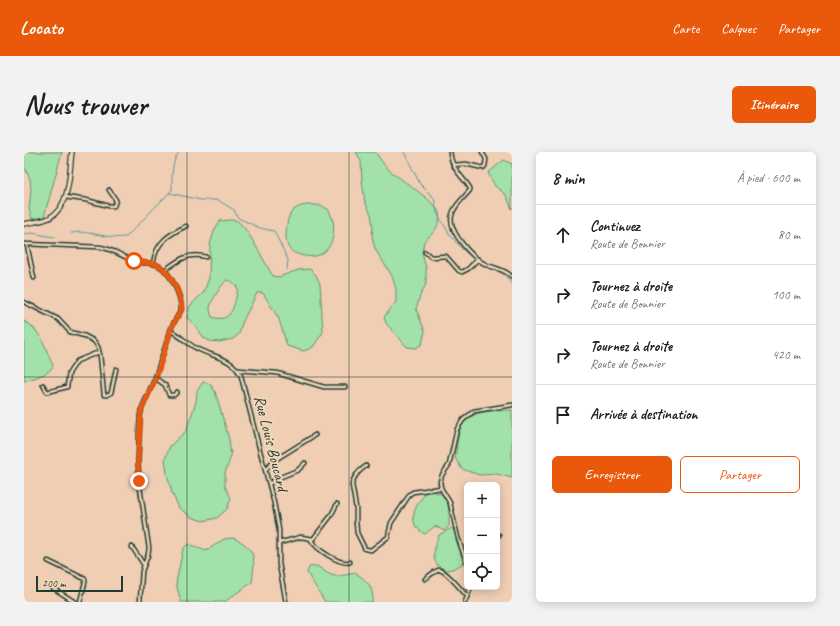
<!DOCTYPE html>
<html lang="fr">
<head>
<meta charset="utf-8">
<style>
	:root { --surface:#fff; --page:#f2f2f2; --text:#202124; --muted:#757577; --line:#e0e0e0; --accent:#ea580c }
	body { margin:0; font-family:Caveat,sans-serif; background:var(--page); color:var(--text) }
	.controls { position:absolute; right:12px; bottom:12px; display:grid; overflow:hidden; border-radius:6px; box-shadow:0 2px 10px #0003 }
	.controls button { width:36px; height:36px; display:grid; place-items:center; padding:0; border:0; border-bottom:1px solid var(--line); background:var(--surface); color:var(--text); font:20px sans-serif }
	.scale { position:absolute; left:12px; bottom:10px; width:87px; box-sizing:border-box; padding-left:4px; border:2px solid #1f3d34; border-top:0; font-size:11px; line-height:14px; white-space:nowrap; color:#1f3d34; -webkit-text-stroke:3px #f2d6b9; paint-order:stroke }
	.stop { position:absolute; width:12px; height:12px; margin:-9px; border:3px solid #ea580c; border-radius:50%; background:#fff }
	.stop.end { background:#ea580c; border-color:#fff; box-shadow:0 1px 4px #0008 }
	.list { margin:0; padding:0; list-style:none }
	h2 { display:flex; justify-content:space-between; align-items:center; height:52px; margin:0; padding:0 16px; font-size:17px }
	h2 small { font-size:13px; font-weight:400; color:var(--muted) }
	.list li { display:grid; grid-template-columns:26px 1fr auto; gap:12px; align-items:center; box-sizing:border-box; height:60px; padding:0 16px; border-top:1px solid var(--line) }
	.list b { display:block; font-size:15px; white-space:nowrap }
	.list p { margin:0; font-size:13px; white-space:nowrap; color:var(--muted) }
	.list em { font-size:13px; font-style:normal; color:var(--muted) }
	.actions { display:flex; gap:8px; padding:12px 16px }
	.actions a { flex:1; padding:9px 0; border:1px solid var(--accent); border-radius:6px; text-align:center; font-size:14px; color:var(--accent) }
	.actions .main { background:var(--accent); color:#fff }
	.icon { flex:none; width:22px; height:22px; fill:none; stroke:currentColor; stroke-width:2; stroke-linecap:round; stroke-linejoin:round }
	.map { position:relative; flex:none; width:488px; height:450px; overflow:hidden; border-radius:6px }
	header { display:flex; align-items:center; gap:24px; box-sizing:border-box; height:56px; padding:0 20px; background:var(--accent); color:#fff }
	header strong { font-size:19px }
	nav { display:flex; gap:22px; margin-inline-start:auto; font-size:14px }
	.intro { display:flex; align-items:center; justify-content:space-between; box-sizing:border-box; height:96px; padding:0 24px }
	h1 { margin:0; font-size:28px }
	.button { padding:10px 18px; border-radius:6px; background:var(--accent); color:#fff; font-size:14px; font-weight:700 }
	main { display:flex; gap:24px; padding:0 24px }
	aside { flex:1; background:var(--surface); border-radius:6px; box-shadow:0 2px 10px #0003 }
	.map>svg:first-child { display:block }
</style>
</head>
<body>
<header>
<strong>Locato</strong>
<nav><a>Carte</a><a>Calques</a><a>Partager</a></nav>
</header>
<div class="intro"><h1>Nous trouver</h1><a class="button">Itinéraire</a></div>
<main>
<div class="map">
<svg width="488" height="450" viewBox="0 0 488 450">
	<rect width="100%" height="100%" fill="#f0ceb4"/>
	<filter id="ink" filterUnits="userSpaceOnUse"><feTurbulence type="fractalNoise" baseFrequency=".025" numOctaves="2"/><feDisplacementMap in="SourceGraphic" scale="8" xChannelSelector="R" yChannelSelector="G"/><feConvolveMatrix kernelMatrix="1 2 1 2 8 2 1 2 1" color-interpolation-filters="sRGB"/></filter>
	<g filter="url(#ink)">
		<!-- green -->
		<path fill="#a2e2aa" stroke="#60906f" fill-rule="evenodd" d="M0,0H38L20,65L8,67L5,57L7,38L6,27L0,14Z
			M332,0H351C355,5 359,12 364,17C375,27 411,48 415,61C418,72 408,83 400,89L398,101L402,116V132L396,144L392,157L401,179L398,192L392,196L383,195L362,171L360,165L372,150V137L368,124L351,97L348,84L349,74L347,62L341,50L338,29L337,9Z
			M480,8L488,12V57L482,43L471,34L464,21Z
			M282,53H294L304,57C306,61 308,65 309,69C313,92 300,110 276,103C271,101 266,100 264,94C261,87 262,80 263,73C264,60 271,55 282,53Z
			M206,68C209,68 211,68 213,69C224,75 241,112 249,124L255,125L274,118L286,117L292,123L296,132L299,180L289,195L280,199L263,194L255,167L239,141H233L218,171L215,182L209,187L195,190L186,189L180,186L171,173L163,166L166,154L180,140L185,126L186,92L191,77L196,69ZM203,128C209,129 211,132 214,137C210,152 209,172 188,165C187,162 186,159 186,156C187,149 197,133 203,128Z
			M0,169C17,177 22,198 29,214C25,223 9,226 0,229Z
			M179,230L186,232L191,239L205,287L207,304L201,321V334L207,346L203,357L193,366L179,369L167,365L155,356L148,341L143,322L141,307L146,294L162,279L172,250L173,239Z
			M488,258V326L473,322L455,323L438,317L431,306C433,297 433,286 436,278C444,257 469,259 488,258Z
			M403,339C427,339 425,356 425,374L420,379L411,374L401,382C380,370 392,353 403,339Z
			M428,376L430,379L439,407L438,412C434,414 428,418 423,418C420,419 419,417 417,416C405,408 411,394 415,383Z
			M209,386C233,396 231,407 228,430C219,438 209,442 201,450H157L152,431L159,397L164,392L182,399L200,387Z
			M293,414C311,427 310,425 331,421C342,427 351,436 348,450H301L283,421L285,415Z"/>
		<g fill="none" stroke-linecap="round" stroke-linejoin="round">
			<!-- stream -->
			<path stroke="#5d96a0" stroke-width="1" d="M380,0L396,32L410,46L413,61L426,83L438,97L450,107L481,123L488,133
				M145,41L177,48H194L210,58L214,66L236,76L250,79L264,108L263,118
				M47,81C65,77 84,88 102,85L148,38C148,24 147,11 155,0
				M0,82C11,79 21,85 32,85"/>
			<!-- street casing -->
			<g stroke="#1f3d34" stroke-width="5.5">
				<path id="street" d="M426,0C427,16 438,24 446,36V38C440,46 430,53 428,63C423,79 449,107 463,113C472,117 481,117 488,125
					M429,13L442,12L459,16L461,14L462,7L458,0
					M41,45L62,48L85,54H90L92,48L85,38
					M0,92L76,95C89,97 99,105 111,109C118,112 126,110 133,113C146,118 158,145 157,158L148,174L131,226L118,256L116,264L114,309L115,329L125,396L124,403L118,419L116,450
					M3,93L10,126
					M401,100L407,105L422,104L435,119L438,120L444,117L454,107
					M129,112C132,90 144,83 162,74
					M141,118C154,108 165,100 182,105
					M0,150L34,167L46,180L61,184L70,189L74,195L76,203L80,243H83L87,241L92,217
					M147,179C156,184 162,190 170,195C186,205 208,204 217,224L236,299L250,351L255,378V412L262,450
					M215,218L253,221L300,235H321
					M131,226L141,233L145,243H150L153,240
					M19,233L23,240L43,235L45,221L53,209L75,200
					M342,314C336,318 329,325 328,333L332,356V370L333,381L341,397L347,398L364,385L367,371L386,342L389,340L417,336
					M242,318L247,311L251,308L291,283
					M245,332L252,327L274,318L281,311
					M473,384L475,383
					M287,388C292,397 315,413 326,410
					M255,391L277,385L289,387L306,365L313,352
					M108,395L120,413
					M24,409L61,427V430L56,450
					M443,412L434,386L426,351L417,336L416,330L418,323L425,313L433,277L439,268L450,259L488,253
					M401,427C404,425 410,419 415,418C422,418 438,439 443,444
					M29,436L51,450
					M441,450L447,435"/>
			</g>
			<!-- secondary casing -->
			<g stroke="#1f3d34" stroke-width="6">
				<path id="secondary" d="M0,72C8,70 17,70 25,66C47,54 45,21 48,0"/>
			</g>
			<!-- street -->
			<use href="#street" stroke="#f2d6b9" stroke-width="2.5"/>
			<!-- secondary -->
			<use href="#secondary" stroke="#f2d6b9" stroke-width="3.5"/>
		</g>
	</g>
	<g fill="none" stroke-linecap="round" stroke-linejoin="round" filter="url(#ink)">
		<!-- route -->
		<path stroke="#ea580c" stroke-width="5" d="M110,109C116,111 122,110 129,111C146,116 156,140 158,157L148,174L132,226L117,259L114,309L115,329"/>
	</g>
	<!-- grid -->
	<path fill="none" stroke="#1f3d34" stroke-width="1" stroke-opacity="0.55" d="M163,0V450M325,0V450M0,225H488"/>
	<g text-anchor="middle" stroke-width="4" stroke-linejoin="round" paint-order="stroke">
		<!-- street labels -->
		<g font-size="16" fill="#1f3d34" stroke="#f2d6b9">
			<text transform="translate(248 291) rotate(76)" y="6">Rue Louis Boucard</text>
		</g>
	</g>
</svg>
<div class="controls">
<button>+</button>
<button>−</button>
<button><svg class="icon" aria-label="locate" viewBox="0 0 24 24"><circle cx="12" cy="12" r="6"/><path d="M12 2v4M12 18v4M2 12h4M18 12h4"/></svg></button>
</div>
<div class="scale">200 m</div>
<div class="stop" style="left:110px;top:109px"></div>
<div class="stop end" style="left:115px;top:329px"></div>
</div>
<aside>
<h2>8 min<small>À pied · 600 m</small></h2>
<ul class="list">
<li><svg class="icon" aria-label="ahead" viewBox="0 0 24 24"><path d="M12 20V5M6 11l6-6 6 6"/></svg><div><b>Continuez</b><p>Route de Bonnier</p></div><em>80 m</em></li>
<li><svg class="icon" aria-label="right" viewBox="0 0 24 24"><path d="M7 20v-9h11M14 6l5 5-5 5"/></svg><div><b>Tournez à droite</b><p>Route de Bonnier</p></div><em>100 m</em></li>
<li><svg class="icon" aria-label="right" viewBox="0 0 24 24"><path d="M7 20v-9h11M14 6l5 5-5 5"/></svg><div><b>Tournez à droite</b><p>Route de Bonnier</p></div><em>420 m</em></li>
<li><svg class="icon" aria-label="arrive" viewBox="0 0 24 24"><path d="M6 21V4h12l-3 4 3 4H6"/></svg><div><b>Arrivée à destination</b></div></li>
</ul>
<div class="actions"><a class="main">Enregistrer</a><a>Partager</a></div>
</aside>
</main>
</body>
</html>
